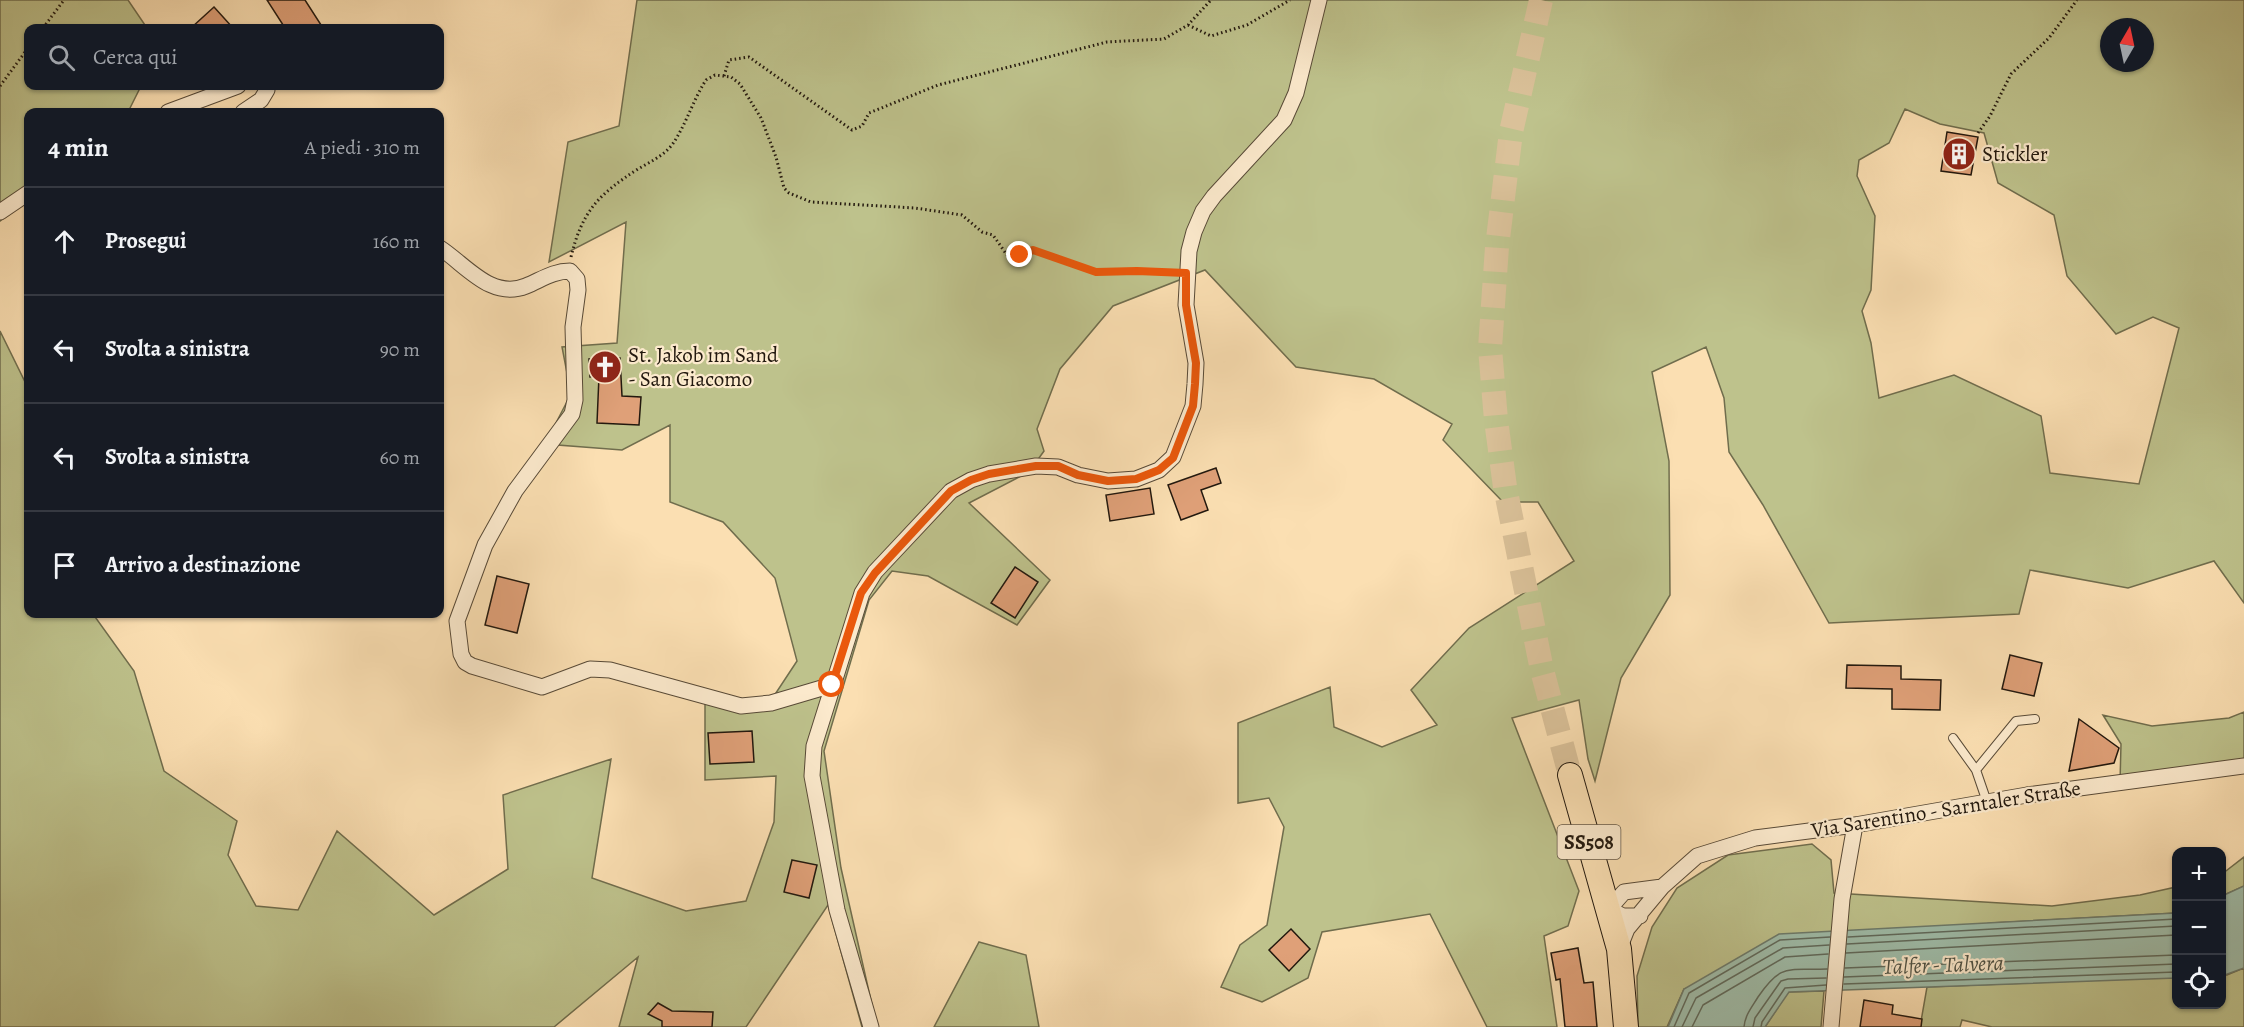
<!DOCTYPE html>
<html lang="it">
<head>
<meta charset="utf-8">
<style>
	:root { --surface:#171b24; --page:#20242c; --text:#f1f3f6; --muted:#9ea1a6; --line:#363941 }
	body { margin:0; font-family:Alegreya,serif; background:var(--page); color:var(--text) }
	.controls { position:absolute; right:18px; bottom:18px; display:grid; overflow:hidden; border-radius:12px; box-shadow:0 2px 4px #0004 }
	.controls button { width:54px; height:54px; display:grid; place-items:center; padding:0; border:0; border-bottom:2px solid var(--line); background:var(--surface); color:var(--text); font:30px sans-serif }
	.compass { position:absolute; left:2100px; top:18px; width:54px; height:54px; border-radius:50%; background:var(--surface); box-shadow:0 2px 4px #0004; rotate:9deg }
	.stop { position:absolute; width:18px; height:18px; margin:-14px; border:4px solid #ea580c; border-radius:50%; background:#fff }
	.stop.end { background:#ea580c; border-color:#fff; box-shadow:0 2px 6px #0008 }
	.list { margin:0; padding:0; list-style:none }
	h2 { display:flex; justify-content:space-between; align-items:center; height:78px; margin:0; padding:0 24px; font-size:26px }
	h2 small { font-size:20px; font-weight:400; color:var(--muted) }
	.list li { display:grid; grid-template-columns:39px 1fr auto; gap:18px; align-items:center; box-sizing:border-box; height:108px; padding:0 24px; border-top:2px solid var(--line) }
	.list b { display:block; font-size:22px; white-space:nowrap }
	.list em { font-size:20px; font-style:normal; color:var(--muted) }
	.icon { flex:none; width:33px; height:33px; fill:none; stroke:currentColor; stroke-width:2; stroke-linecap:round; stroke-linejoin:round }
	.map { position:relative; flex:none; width:2244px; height:1027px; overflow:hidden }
	.search { position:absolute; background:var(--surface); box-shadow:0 2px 4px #0004; left:24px; top:24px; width:420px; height:66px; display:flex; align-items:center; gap:15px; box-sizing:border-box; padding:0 21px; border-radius:12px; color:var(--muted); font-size:22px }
	.panel { position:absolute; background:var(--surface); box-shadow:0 2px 4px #0004; left:24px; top:108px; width:420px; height:510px; border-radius:12px }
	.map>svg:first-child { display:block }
</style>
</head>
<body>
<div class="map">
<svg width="2244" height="1027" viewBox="0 0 2244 1027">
	<rect width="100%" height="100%" fill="#fbdfb2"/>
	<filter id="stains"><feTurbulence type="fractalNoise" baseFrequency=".00333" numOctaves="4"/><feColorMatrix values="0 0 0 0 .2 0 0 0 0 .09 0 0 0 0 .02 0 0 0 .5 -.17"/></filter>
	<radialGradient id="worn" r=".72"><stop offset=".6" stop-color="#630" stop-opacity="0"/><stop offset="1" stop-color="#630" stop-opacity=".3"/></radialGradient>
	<!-- green -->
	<path fill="#bec28c" stroke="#706d4d" stroke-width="1.5" fill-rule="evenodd" d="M0,0H128L147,28H28V86H141L128,112H28V201L0,221Z
		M637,0H2244V603L2214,561L2128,588L2030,570L2019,614L1829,623L1763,505L1729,452L1724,398L1706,347L1652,372L1669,461L1670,595L1621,678L1595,781L1588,759L1579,700L1512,718L1579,891L1568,926L1544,936L1557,1027H1487L1430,914L1322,932L1308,978L1262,1002L1221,987L1240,945L1267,925L1284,827L1269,798L1238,803V723L1330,687L1334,727L1382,747L1437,725L1411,690L1469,628L1574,561L1538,502H1503L1443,440L1452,424L1374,379L1296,367L1205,270L1113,306L1060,369L1037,429L1044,451L1029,472L969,503L1050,580L1017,625L928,576L892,571L869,600L824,751L841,868L877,1027H862L828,905L746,1027H619L638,957L554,1027H0V331L28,388V614H93L134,671L164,771L237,821L228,855L256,906L298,910L337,831L434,915L508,869L503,795L611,759L592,878L686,911L746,901L774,822L776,776L705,780V702L772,699L797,661L775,578L723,522L670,502V425L622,450L545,444L571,394L562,347L617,343L626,222L549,262L568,142L619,126ZM2109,27H2145V63H2109ZM1905,109L1940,124L1984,133L1998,183L2054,215L2067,276L2116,334L2153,317L2179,328L2139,484L2050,473L2041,416L1954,375L1879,398L1871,343L1862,311L1871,290L1875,216L1857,176L1859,160L1889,143Z
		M2244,712V766L2120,783L2121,744L2103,715L2152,726L2229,718Z
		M1812,844L1831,860L1834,893L2052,906L2140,895L2176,887V913L1990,923L1684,989L1667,1027H1638L1637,976L1652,927L1677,888L1728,855Z
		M2244,857V886L2222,896V874Z
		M979,942L1026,955L1039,1027H934Z
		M2244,968V1027H1992L1962,1020L1960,1027H1920L1927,987L2176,977V1004H2222V975H2227Z
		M1824,991L1821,1027H1765L1788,992Z"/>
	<!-- water -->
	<path fill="#9fbdaa" stroke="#6d7b6c" stroke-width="1.5" d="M2244,886V968L2222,976V896Z
		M2176,913V978L1789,992L1765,1027H1668L1684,989L1779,934Z"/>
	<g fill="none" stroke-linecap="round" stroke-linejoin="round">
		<!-- shore -->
		<path stroke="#606a5c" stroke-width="1.5" d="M1848,937L2176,919
			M1847,944L2176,926
			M1846,953L2176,935
			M1845,968L2176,955
			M1844,977L2176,964
			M1844,984L2176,972
			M1674,1027L1689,993L1780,940L1830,937
			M1682,1027L1696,998L1783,948L1829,945
			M1692,1027L1703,1005L1785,957L1828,954
			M1744,1027C1745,1015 1752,1007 1758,997C1782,962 1788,971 1827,969
			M1753,1027L1755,1018L1781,981L1788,979L1826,978
			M1761,1027L1762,1022L1785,988L1826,985"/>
	</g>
	<!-- building -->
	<path fill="#dfa078" stroke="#22180e" stroke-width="1.5" d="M267,0H305L323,28H285Z
		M214,7L233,28H191Z
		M1947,132L1978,137L1971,175L1941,171Z
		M620,358L622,396L641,397L639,425L597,423L599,376L590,377L589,359Z
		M1216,468L1221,483L1201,490L1208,510L1181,520L1168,485Z
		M1150,488L1154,514L1110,521L1106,495Z
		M1015,567L1038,582L1015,618L991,603Z
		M497,576L529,584L517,633L485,625Z
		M2010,655L2042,663L2034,696L2002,689Z
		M1847,665L1901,666V679L1941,680L1940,710L1892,709V689L1846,688Z
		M2079,719L2119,748L2114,763L2069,771Z
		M752,731L754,762L710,764L708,733Z
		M792,860L817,865L809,898L784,892Z
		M1291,929L1310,949L1289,971L1269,950Z
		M1578,948L1584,983L1593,982L1597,1027H1565L1560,979L1556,980L1551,953Z
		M1864,1000L1893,1005L1892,1014L1922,1019L1921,1027H1860Z
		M658,1003L672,1011L713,1012L712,1027H662V1021L648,1014Z"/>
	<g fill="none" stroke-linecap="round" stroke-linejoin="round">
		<!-- primary-tunnel -->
		<path stroke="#dac199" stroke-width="24" stroke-dasharray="24 12" stroke-linecap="butt" d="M1541,0L1511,132L1497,247L1490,348L1496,420L1505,487L1542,670L1570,775"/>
		<!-- service casing -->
		<g stroke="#584a37" stroke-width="10">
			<path id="service" d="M1953,738L1976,770L1987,802
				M1976,770L2016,721L2035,719"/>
		</g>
		<!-- minor casing -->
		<g stroke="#584a37" stroke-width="17">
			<path id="minor" d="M168,112L238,86
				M243,112L261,100L267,90V86
				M0,212L28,193
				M440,248C466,265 491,300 526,286C541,280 553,271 570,271L577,279L578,290L573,327L575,400L572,414L515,491L485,545L457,621L461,654L465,662L472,666L542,687L590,669L610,670L741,706L771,703L832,685
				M1640,916H1623L1609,909L1624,892L1662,887
				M1619,949L1627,929L1662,887L1697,856L1755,838L1855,825L2027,795L2244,766
				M871,1027L837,910L812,776L814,746L862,593L875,572L951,491L971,480L989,474L1036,466L1058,467L1078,475L1108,481L1136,479L1159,470L1173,457L1193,406L1195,384L1196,363L1186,305L1189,251L1194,232L1203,211L1214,196L1284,120L1296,93L1319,0
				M1831,1027L1842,899L1855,825"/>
		</g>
		<!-- primary casing -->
		<g stroke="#22180e" stroke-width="26">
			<path id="primary" d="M1570,775L1619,949L1626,1027"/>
		</g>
		<!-- path -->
		<path stroke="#22180e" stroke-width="3" stroke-dasharray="1.5 3" stroke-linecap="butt" d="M1188,25L1211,36L1247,25L1290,0
			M43,28L64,0
			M724,76L729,60L749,57L852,130L862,126L869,113L938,85L1107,42L1164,39L1188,25L1211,0
			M0,86L28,48
			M1978,133L1990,116L2011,74L2049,38L2077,0
			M571,257C582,211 599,194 638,169C650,162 663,156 672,145C686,125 693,100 706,80L715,75L731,77L740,84L761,118L776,157L784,188L789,193L811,202L915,208L962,215L982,232L993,235L1007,255H1020L1033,250L1096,272H1173"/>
		<!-- service -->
		<use href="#service" stroke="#fceacd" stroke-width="8"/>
		<!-- minor -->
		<use href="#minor" stroke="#fceacd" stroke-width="15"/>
		<!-- primary -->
		<use href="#primary" stroke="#fbdfb2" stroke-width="24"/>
	</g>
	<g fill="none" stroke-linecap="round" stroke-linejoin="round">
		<!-- route -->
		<path stroke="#ea580c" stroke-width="8" d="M832,685L861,593L875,573L951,491L971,480L989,474L1036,466H1058L1078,475L1108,481L1136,479L1159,470L1173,458L1193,406L1195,384L1196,363L1186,305V273L1137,271L1096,272L1033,250L1020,255"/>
	</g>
	<!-- icons -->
	<defs>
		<g id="building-disc" transform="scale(1.725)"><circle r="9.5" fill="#8f2418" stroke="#fceacd"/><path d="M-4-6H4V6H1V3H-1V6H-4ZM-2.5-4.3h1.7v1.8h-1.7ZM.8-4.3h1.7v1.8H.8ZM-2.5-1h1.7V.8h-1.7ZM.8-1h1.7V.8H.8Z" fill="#fff"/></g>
		<g id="church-disc" transform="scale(1.725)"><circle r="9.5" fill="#8f2418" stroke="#fceacd"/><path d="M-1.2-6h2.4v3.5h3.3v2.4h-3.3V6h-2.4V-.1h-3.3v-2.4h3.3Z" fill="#fff"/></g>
	</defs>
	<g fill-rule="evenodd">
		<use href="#building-disc" x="1959" y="154"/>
		<use href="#church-disc" x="605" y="367"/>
	</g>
	<g text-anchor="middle" stroke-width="4.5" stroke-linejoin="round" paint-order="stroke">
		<!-- shield labels -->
		<rect fill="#fceacd" stroke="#635747" stroke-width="1.5" x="1557.5" y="825" width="63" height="34" rx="4.5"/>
		<g font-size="20" font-weight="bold" fill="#22180e">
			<text x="1589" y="849">SS508</text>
		</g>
		<!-- poi labels -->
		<g font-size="21" fill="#22180e" stroke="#fceacd" text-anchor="start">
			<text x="1982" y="161">Stickler</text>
			<text x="628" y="362">St. Jakob im Sand<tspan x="628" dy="24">- San Giacomo</tspan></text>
		</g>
		<!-- street labels -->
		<g font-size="21" fill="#22180e" stroke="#fceacd">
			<text transform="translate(1946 809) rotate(-9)" y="7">Via Sarentino - Sarntaler Straße</text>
		</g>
		<!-- water labels -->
		<g font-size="22" font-style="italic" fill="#4e5245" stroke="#fceacd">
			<text transform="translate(1943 964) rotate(-2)" y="8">Talfer - Talvera</text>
		</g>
	</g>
	<rect width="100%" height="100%" filter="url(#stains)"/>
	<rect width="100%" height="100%" fill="url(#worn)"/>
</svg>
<div class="controls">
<button>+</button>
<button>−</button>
<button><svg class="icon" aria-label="locate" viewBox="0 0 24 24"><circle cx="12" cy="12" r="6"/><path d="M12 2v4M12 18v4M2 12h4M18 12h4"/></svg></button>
</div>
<svg class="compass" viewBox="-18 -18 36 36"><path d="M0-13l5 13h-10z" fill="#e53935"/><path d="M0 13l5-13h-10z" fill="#9ea1a6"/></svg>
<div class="stop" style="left:832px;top:685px"></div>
<div class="stop end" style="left:1020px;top:255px"></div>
<div class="search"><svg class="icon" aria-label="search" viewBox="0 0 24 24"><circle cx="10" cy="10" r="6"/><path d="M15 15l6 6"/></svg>Cerca qui</div>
<section class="panel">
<h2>4 min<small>A piedi · 310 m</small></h2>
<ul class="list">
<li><svg class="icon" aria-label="ahead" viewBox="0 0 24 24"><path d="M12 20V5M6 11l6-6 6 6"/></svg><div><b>Prosegui</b></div><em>160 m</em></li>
<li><svg class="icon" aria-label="left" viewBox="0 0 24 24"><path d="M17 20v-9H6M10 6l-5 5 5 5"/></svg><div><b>Svolta a sinistra</b></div><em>90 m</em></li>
<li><svg class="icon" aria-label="left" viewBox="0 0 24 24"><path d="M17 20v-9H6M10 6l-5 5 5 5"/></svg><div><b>Svolta a sinistra</b></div><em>60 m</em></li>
<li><svg class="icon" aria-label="arrive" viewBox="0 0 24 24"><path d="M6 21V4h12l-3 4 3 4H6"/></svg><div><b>Arrivo a destinazione</b></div></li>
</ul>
</section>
</div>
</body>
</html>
